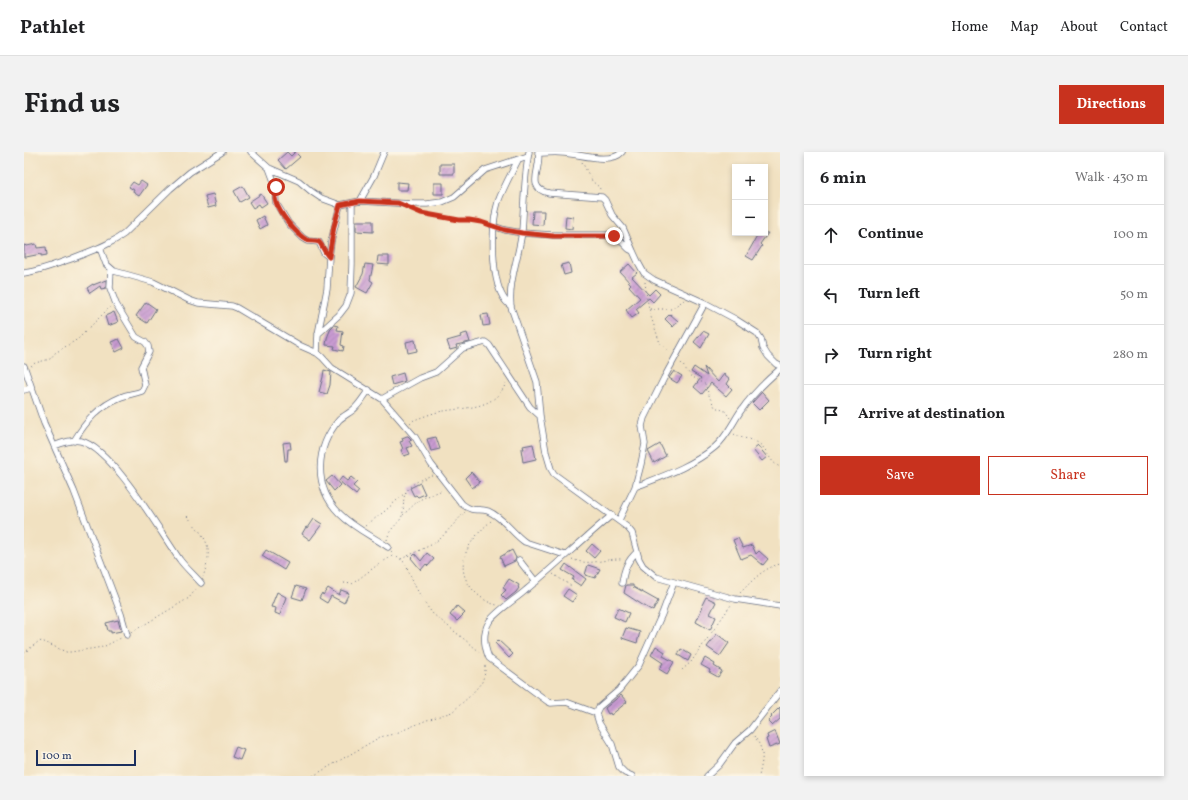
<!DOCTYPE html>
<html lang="en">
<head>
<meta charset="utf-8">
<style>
	:root { --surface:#fff; --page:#f2f2f2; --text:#202124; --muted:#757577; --line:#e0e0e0; --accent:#c8321e }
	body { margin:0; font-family:Vollkorn,serif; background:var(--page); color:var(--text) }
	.controls { position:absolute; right:12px; top:12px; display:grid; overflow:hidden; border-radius:0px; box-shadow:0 2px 6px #0003 }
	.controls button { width:36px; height:36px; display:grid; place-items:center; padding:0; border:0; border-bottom:1px solid var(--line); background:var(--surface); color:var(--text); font:20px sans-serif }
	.scale { position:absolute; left:12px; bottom:10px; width:100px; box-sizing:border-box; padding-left:4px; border:2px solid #1b2f5e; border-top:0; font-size:11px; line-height:14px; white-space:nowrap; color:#1b2f5e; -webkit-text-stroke:3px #fcf5e5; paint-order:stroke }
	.stop { position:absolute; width:12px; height:12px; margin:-9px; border:3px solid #c8321e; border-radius:50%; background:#fff }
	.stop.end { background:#c8321e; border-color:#fff; box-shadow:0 1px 4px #0008 }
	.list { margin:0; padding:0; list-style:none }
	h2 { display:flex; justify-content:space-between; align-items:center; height:52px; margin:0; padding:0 16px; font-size:17px }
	h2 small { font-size:13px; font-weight:400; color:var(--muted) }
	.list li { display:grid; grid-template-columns:26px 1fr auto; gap:12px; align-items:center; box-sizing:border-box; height:60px; padding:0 16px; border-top:1px solid var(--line) }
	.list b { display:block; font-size:15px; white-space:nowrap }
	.list em { font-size:13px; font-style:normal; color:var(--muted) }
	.actions { display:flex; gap:8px; padding:12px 16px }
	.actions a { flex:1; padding:9px 0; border:1px solid var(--accent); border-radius:0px; text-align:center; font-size:14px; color:var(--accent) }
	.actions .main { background:var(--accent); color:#fff }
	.icon { flex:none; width:22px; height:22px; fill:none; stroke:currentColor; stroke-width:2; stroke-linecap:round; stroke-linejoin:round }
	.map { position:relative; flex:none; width:756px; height:624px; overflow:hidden; border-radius:0px }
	header { display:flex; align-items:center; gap:24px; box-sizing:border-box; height:56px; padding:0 20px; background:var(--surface); border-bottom:1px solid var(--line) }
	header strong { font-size:19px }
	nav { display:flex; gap:22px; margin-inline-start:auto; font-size:14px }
	.intro { display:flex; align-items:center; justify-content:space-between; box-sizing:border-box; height:96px; padding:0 24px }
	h1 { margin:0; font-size:28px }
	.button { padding:10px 18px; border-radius:0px; background:var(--accent); color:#fff; font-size:14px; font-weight:700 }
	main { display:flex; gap:24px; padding:0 24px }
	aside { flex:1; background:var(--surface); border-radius:0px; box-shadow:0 2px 6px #0003 }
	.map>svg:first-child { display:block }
</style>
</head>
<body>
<header>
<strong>Pathlet</strong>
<nav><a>Home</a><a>Map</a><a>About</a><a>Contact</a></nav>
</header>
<div class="intro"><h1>Find us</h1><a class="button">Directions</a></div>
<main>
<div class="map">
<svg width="756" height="624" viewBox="0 0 756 624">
	<defs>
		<pattern id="building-hatch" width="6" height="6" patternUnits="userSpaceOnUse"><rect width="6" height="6" fill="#c99bd2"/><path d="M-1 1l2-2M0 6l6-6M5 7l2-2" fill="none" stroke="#a27fae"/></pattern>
	</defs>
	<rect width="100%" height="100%" fill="#fcf5e5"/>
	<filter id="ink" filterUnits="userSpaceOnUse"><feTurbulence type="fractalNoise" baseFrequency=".025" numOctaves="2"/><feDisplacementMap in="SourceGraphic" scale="8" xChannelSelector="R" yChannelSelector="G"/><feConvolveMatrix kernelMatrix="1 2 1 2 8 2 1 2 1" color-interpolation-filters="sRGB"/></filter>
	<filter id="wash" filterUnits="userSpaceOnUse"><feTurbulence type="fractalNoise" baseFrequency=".012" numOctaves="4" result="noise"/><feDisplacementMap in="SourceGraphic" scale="16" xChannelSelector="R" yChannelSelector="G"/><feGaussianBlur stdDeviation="0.9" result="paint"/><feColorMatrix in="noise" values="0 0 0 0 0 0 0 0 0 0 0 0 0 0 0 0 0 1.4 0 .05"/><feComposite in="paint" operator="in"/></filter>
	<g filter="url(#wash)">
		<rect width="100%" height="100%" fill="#f1e1c1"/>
		<g id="blocks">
			<!-- building -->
			<path fill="url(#building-hatch)" d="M263,0L267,4L271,0L276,5L262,17L254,8Z
				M416,12H430V22H416Z
				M117,29L123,33L115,44L109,40L110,38L105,35L109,30L114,33Z
				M373,30L384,31L383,38H373Z
				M410,31H419V42H410Z
				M219,34L225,45L216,50L210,39Z
				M189,42L192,54L184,56L181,44Z
				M237,42L243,51L237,55L235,52L229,56L225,50Z
				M509,59H520L519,73L508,72Z
				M239,64L243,73L236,77L232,68Z
				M542,64L549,65L548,77L541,76Z
				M332,69H349V80L332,79Z
				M735,81H744L736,92L738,94L729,108L722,104Z
				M12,92L13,96L22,95L23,103L17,104V102L2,105H0V93L3,94Z
				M354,104H365V113L353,112Z
				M545,111L547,121L540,123L537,113Z
				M341,112L349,113L346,128L349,130L343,141L332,135L339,122Z
				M605,112L613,121L608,125L625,143L631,137L636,142L629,150L625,146L612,157L615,161L608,166L602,158L616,146L605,134L607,132L596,120Z
				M82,128V136L77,137L76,134L66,141L63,136L69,132V133Z
				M122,150L132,157L123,171L112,164Z
				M90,160L94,170L84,174L81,164Z
				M464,162L466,173L459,174L457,163Z
				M646,162L654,169L649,175L641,167Z
				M310,173L314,174L313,178L319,179L317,193L320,194L319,199L310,197L311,194L302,193L303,186L307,176Z
				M679,179L685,182L677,196L670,190Z
				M443,181L446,190L432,193L433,196L426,198L423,189L437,185L436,183Z
				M95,187L100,196L92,200L87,190Z
				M391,188L393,199L384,201L382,190Z
				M670,215L683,224L680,215L694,230L700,222L706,227L703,232L708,237L702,244L687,231L678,242L670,235L677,226L667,220Z
				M300,218L307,220L306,233L303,242L295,240L299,225Z
				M650,219L658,224L653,231L645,226Z
				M379,221L381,229L368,233L366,225Z
				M738,240L745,248L735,258L728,251Z
				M383,284H384L388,288L385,289L388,294L383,296L386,302L380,304L377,298L379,297L376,290L379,289L378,286Z
				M412,285L416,297L407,299L403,287Z
				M266,290L267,297H264L263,309H261L259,291Z
				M509,292L512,307L499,310L497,297H500L499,294Z
				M636,292L642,304L630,311L624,299Z
				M734,294L743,305L738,309L729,298Z
				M447,320L456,330L448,336L441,326Z
				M308,324L316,333L310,339L302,329Z
				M318,325L323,329L327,325L333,330L329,334L335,339L332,343L315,329Z
				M396,331L401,342L394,345L392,343L390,344L386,336Z
				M290,367L298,372L286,388L278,382L282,375L284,376Z
				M714,386L719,396L728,393L732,402L735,399L744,407L739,413L727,403L717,407L709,388Z
				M568,392L576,399L570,406L562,399Z
				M242,398L264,411L260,418L238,404Z
				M488,398L492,406L491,409L480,414L476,405Z
				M403,401L410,407L404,414L402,412L397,418L387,406L391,402L397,409Z
				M542,412L562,427L557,434L548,428L550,425L538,418Z
				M564,413L576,417L571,426L561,423Z
				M485,427L495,433L494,435L495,436L492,440L482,448L477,443L482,438L479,436Z
				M602,433H609V435L634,449L629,459L617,452L600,441Z
				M272,434L282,437L278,448L268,445Z
				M304,436L315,443L317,438L325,441L320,451L307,444L303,451L295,446L298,441L299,443Z
				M544,437L553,443L548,450L539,444Z
				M253,440L262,445L256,463L251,461L252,456L247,455Z
				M682,445L692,450L686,462L692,465L686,478L672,470L679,454L678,453Z
				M433,454L441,461L433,469L426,463Z
				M594,456L605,461L601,470L590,465Z
				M94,468L97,479L87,481V479H84L82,471Z
				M602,476L616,480L613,491L598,486Z
				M693,482L705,491L696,504L683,495Z
				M474,488L489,502L485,506L471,491Z
				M632,494L641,500L639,504L650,510L643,522L635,517L639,511L627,503Z
				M657,497L667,503L664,509L654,503Z
				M681,506L691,512L690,514L698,519L694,525L685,520L686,518L677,513Z
				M597,543L603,550L587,563L586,561L584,562L581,556Z
				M756,555V567L748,574L744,570L746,569L745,568L748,565L747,564Z
				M751,579L756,592L745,596L742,587L744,586L743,583Z
				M212,595L220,598L216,608L208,605Z"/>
		</g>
	</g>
	<g filter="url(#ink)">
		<use href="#blocks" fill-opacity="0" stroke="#666d81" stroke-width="1"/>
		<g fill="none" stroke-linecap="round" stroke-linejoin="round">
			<!-- street casing -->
			<g stroke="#666d81" stroke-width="7">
				<path id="street" d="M227,0L245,16L275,29L288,40L297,46L316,53L336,49L389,52H403L418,50L430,45L461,18L504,4
					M505,0C500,25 500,54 498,79C495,105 484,129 487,155L513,230L516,264L522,300L527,317L530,322L603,375L608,381L615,407L619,414L632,425L711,447L756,454
					M514,0C519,15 500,36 525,41L578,45L581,48L588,63L599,76L609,99
					M514,1C523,1 532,0 540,1C555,2 587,13 598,0
					M245,16L251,32L252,51L265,72L279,86L284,89L295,90L300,101L305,105
					M336,49L350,24L360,0
					M469,74L481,78L498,81L529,83H584L593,85L605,97L609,99L615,112L620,121L630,128L681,151L711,167L733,181L737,187L739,196L744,204L752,212L756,214
					M76,96L82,112L90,119L129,130L165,148L174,151L208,154L213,156L277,194L293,201L298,205L308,216L358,247L391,285L407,312L438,352C451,362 453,355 464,359C480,366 488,381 501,390L541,403
					M0,121C16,119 32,112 47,107C66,99 84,94 100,82L146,37L166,20L198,0
					M487,154C484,152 481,149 479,145C467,125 467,73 474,50C479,36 487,22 494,8
					M294,182L315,163L322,154L327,141L328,112V51
					M293,201L294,182L303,137L305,105L307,90L316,53
					M0,214L20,271L50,339L97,462L103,483
					M0,238L7,236
					M345,238C340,244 337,250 332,255C328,260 320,263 315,268C291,296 289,335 316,362C330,376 348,384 364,395
					M358,247L396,226L412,220L439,196L461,190L465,193L506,255L516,264
					M50,289C62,269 75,254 97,245C104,242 111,242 118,239L121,233L117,215L125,200L124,194L121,190L112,185L92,152L86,136L87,117
					M30,294C38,291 48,287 57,289C90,298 136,380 156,408C162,416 170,423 177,431
					M611,335C639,324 667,315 691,295C702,286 708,272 716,260C727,243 741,230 756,217
					M595,368L611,335L617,312L621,292L618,274L620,266L640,226L681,151
					M495,408L512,430
					M598,431C600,418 603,409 613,400
					M572,561L542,550L527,551L523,549L465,506C460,494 458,482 465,470C471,460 492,447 502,438C531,414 559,387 588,363
					M608,624L601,621L595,615L588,592L575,571L572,561L575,555L595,538L615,513L638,462L650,430
					M683,624L695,613L711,591L726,578L756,539"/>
			</g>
			<!-- path -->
			<path stroke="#666d81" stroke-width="1" stroke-dasharray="1 3" stroke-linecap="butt" d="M558,10L568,29L575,35L577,39
				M391,58L400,61L435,68H450L464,72
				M621,130L623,147L627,165L636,191L646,200
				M626,157H647L660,148
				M657,211L667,224L681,232L686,246L691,255L701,259L706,266
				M7,214L11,211L26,207L31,201L54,187L86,155
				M386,271L390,268C399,265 410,260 420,259C444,255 471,257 482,231
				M710,282C717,287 727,286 734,291C745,298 743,308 756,315
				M379,363L395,348L406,343L419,338
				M163,364C183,388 190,393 179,425
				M467,369C445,388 426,415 451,440C457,446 464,451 473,453
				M341,374L361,359L382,340
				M363,388C366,374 374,374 378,364C380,359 379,352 380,346C383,332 396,328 408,323
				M367,399L381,411L392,436L402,453L409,462L456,500
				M377,407L409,392L416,387L441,360
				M548,407C565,415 581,406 599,407
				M529,422L547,434
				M320,431L328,432L352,414L370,403
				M716,441C728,429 739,416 756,412
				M108,480L165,446L173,436
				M0,501L14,490L18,489L42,500H47L79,495L97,486
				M658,518L667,510L707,453
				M730,584C741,599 739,606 735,624
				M289,624L356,585L370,582L403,568L428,560L446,544L458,530L461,521V512"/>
			<!-- street -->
			<use href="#street" stroke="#fff" stroke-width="5.5"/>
		</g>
	</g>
	<g fill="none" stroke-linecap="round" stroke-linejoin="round" filter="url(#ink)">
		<!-- route -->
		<path stroke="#c8321e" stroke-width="5" d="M252,35C251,39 250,45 252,50C255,61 273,83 283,88C287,90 291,88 295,90C297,91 301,101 305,105L310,74L316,53L336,49L374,51L397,61L435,68H445L457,70L481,78L498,81L529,84H590"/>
	</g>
</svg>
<div class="controls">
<button>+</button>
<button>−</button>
</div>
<div class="scale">100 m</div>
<div class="stop" style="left:252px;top:35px"></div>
<div class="stop end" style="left:590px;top:84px"></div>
</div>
<aside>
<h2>6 min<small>Walk · 430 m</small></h2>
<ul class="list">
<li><svg class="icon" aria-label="ahead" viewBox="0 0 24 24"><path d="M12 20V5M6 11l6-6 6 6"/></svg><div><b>Continue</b></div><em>100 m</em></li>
<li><svg class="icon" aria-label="left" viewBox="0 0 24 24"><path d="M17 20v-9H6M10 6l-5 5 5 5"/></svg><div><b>Turn left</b></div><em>50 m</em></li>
<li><svg class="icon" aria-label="right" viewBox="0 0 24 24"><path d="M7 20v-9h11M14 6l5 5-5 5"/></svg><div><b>Turn right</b></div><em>280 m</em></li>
<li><svg class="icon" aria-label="arrive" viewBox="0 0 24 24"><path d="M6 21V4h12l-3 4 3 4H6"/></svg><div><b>Arrive at destination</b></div></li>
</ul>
<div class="actions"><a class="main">Save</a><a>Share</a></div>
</aside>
</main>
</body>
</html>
